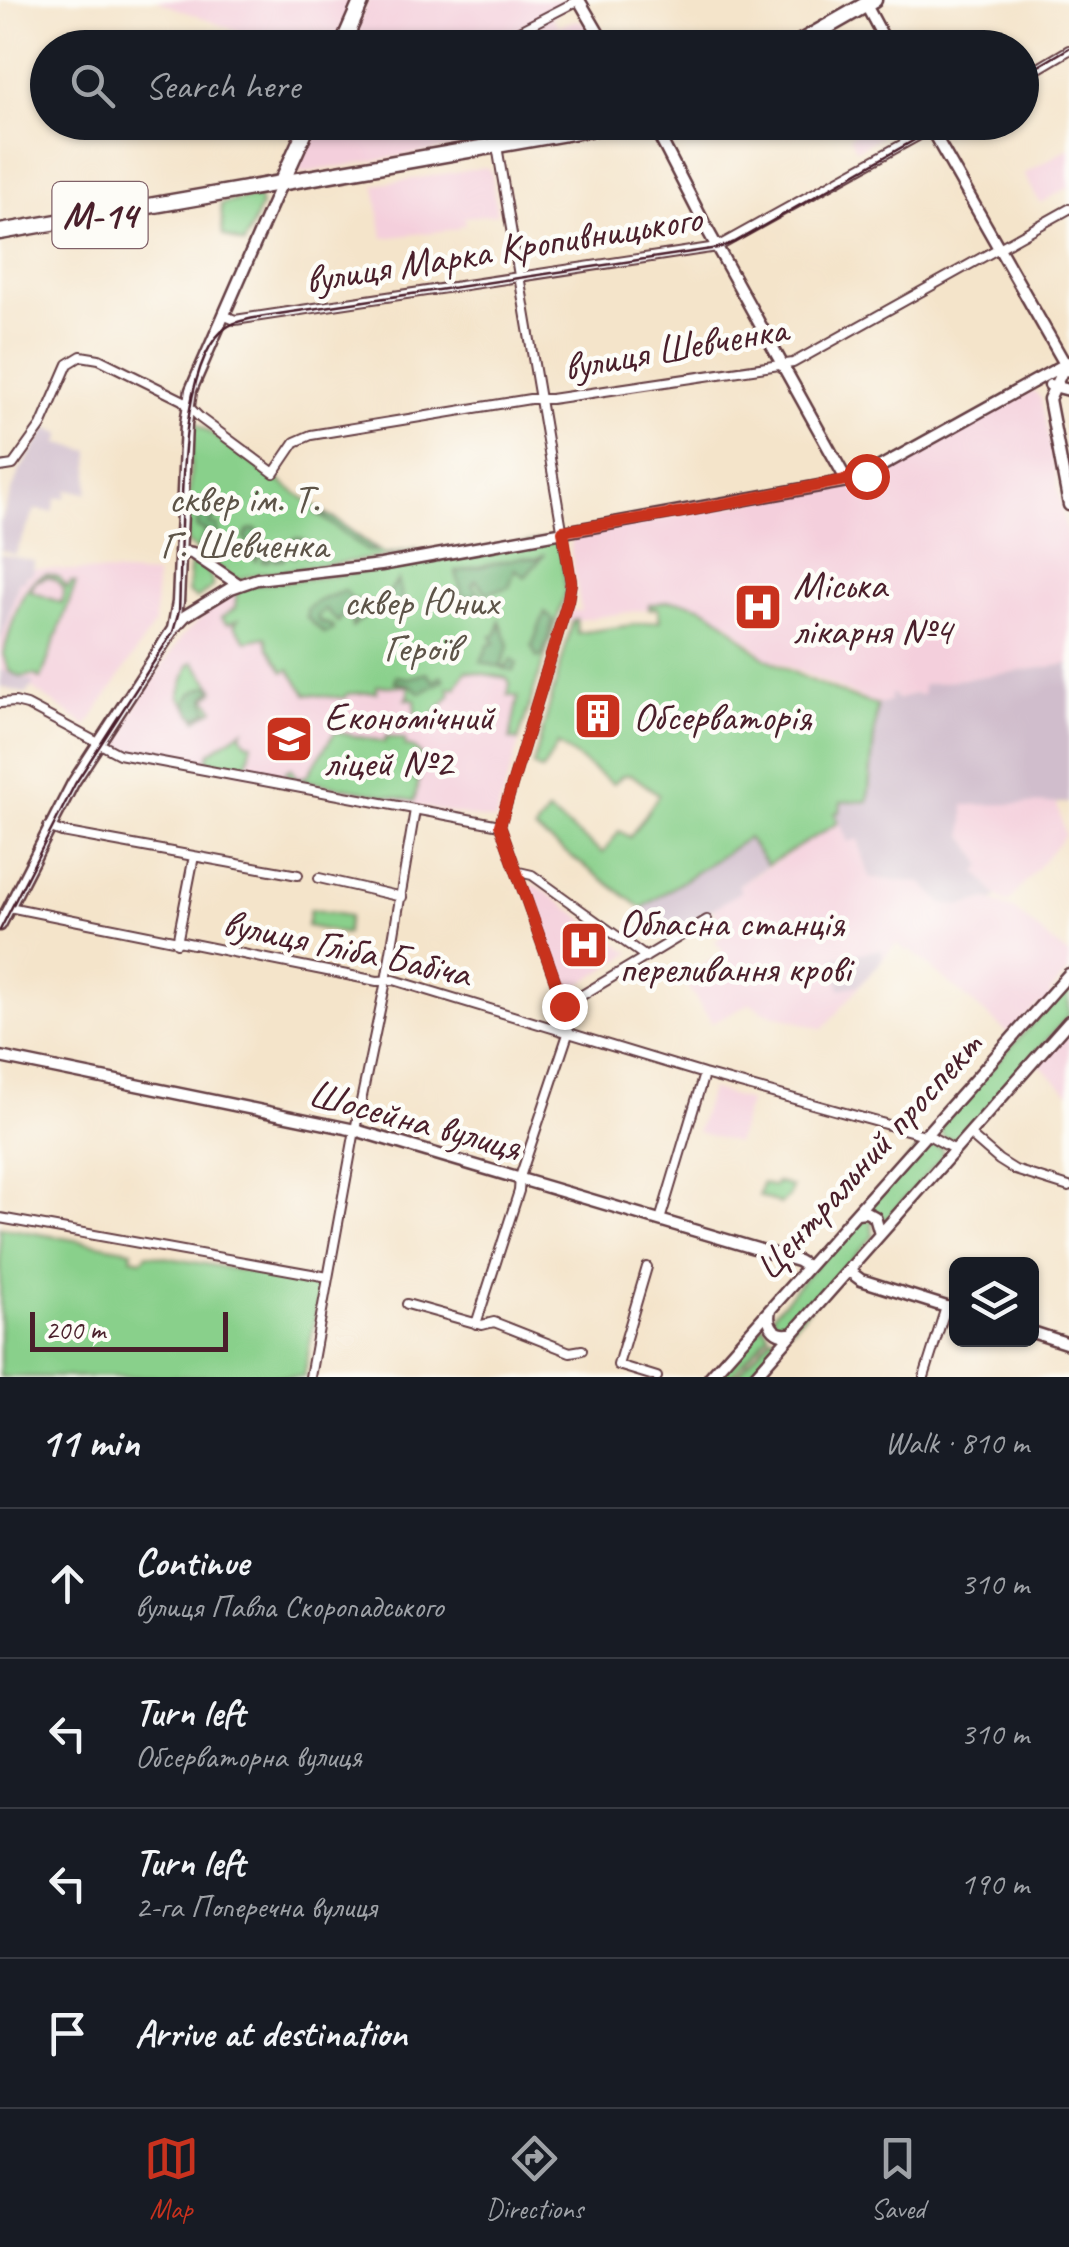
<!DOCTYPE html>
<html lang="en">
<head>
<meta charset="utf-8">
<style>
	:root { --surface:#171b24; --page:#242831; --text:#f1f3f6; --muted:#9ea1a6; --line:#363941; --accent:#c8321e }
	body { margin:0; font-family:Caveat,sans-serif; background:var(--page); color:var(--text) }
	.controls { position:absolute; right:30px; bottom:30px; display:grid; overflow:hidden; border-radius:15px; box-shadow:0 2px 8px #0004 }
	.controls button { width:90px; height:90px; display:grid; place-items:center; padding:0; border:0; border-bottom:2px solid var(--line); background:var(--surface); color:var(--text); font:50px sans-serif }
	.scale { position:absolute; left:30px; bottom:25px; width:198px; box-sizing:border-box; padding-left:10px; border:5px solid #4a1f2b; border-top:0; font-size:28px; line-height:35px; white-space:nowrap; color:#4a1f2b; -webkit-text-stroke:8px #fdfcf7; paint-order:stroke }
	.stop { position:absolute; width:30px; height:30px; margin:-22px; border:8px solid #c8321e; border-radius:50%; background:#fff }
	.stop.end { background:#c8321e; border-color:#fff; box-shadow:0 2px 10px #0008 }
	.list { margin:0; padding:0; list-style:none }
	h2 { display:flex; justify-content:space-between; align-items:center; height:130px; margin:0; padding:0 40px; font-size:42px }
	h2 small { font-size:32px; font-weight:400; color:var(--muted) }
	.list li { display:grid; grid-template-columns:65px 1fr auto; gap:30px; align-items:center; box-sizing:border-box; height:150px; padding:0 40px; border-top:2px solid var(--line) }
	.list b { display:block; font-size:38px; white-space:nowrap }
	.list p { margin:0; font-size:32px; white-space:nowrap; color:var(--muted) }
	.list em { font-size:32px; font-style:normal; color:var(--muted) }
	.icon { flex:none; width:55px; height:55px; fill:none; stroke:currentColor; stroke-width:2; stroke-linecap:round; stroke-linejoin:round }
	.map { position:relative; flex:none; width:1069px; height:1377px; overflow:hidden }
	.search { position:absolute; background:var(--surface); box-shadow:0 2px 8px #0004; left:30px; right:30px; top:30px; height:110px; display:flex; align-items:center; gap:25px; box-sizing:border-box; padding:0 35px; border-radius:55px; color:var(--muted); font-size:38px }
	.sheet { height:730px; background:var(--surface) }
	nav { display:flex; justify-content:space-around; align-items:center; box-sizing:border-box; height:140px; border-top:2px solid var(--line); background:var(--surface); font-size:28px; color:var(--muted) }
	nav a { display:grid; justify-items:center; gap:5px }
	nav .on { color:var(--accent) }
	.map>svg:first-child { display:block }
</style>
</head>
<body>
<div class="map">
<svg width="1069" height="1377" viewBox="0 0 1069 1377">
	<rect width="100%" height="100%" fill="#fdfcf7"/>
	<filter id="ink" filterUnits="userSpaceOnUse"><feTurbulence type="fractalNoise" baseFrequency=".01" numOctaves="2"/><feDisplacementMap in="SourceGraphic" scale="20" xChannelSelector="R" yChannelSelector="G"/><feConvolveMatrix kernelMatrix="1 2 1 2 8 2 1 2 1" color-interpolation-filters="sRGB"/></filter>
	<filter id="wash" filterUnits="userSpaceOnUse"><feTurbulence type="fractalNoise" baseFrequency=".0048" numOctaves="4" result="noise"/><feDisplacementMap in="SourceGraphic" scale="40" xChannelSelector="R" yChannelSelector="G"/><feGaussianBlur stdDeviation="2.25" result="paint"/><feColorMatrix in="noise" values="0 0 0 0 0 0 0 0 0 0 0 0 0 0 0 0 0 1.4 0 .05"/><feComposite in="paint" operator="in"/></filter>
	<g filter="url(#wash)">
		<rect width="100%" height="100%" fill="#f4e4ca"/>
		<!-- built -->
		<path fill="#f4cfdc" d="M155,0H356L336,48L278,47Z
			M368,0H570L552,17L559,26L576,20L587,23L601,48H346Z
			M313,123H601L302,173L296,166Z
			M832,123H890L879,128L880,137L856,150L849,137L854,134L848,123L836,130Z
			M1069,148V187L1040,203L1024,174Z
			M486,167L491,170L497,214L464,217L465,225L458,226V229L383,238L375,185Z
			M1033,390L1041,398L1069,546V664L924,685V695L913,694L896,700L894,694L891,701L878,705L766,657L728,622L690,602L669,601L649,605V609L566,622L570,610L581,611L570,547L573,535L868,480Z
			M555,539L560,545L566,591L495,821L114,749L113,741L182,636L224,596L258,584L378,570Z
			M33,568L156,575L155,623L87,726L30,687L33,682L0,670V645L19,580L33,572Z
			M1057,803L1065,835L1008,903L997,897L976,870L983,866L964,835V804Z
			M840,822L858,839L870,878L922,883L962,906L987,899L994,902L1013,909L1069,956V971L1049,994L1069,1011V1093L1038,1063L1052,1015L1039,1004L1009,1034L909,949L907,952L899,945L894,946L823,1029L762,1011L751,1003L712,1023L683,980L723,951L715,941L725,933L712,909L740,891L737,886Z
			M535,884L604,934L631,953L565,994L529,889Z
			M710,1089L749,1101L736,1143L697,1132Z"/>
		<!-- industrial -->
		<path fill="#d0bdcc" d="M48,427L62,434L59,443L90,451L88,493L67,490L66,498H56L53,512L35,510L15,555L0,550V523L19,472Z
			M0,554L34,561L33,573L25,576L24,581H19L0,645Z
			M1069,664V803L964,805V835L983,866L977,871L997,897L994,901L987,899L962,906L943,904L922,883L870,878L858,839L848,842L836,813L841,812V803L869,802L878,705L891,701L889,695L893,694L897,700L913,694L923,695V685Z
			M0,670L34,682L27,694L0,687Z
			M748,839L767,866L738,885L741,891L682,928L679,924L668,930L642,909Z
			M881,949L883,956L879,964L859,985L840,989L833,958Z"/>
		<!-- green -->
		<path fill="#89d08b" stroke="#6a785b" stroke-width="2.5" fill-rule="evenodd" d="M258,196L261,206L244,244L223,235L221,204Z
			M196,423L384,554L417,549L414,553L259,574L236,580L187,543L192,429Z
			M551,538L560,545L566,591L518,741L510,739L518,697L508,695L510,683L507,678L466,671L456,688L448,687L451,694L426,724L416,723L415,699H406L409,696L408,686H377V692L347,694L344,698L306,694L289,669L284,672L268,647L266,637L246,641L234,625L238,620L227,624L221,618L235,608L237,589L247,586L378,570Z
			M191,560C202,565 214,573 212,587L197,599L188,592Z
			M47,574L59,577L68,588L71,582L76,583L41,679L35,675L21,677L9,671L3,654C12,629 19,581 47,574ZM47,577L56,580L64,589L62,603L30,591L36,581Z
			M669,601C723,601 732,638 768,659C796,675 847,697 877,705L868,801L841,802L840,812L835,813L838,823L767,865L748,838L642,908L535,830L548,812L603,853L619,831L630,837L659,795L632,775H623L613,784L558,744L542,771L533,766L573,620L576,619L577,633L660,621L658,608L649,609V605Z
			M194,662L215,690L207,698L214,709L197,720L179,696L189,664Z
			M243,730L241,734L246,742L252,743L246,769L207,761L210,752Z
			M335,732L385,742L386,736L405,740V746L414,748L424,759L419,779L412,778L419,781L414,801L292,778L285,772L291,768L297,778L307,776Z
			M310,909L349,916L346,934L307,926Z
			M1069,982V1015L960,1139L944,1138L940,1131L943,1123Z
			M932,1145L942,1148V1157L885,1221L867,1206L917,1150Z
			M776,1182L792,1187L789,1197L780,1204L759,1196L762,1183L774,1187Z
			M865,1217L872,1221L873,1236L793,1326L788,1329L777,1327L773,1314L856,1220Z
			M0,1227L132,1250L131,1258L142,1260L147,1254L315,1283L320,1290L304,1377H0Z
			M763,1324L769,1334L730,1377H716Z
			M772,1336L781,1339L748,1377H735Z"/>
		<!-- forest -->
		<path fill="#6eb277" stroke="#5c6851" stroke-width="2.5" d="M314,511L334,518L377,551H367Z
			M199,513L215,517L210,524L218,525L217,540L207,539L198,549L206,531L197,528Z
			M256,529L266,543L256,561L245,538L248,530Z
			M296,538L303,539L309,554L307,557L293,548L294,557L287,552L284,559L275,560V553L271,552L267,556L271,559L269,561L262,562L270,546H283Z
			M545,554L525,577L515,569L509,587L487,593L476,580L472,585L480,594L463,598L456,572L522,557L536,559Z
			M398,580L404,603L379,606L378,600L386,597Z
			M345,590L352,600L362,602L372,611L352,627V613H345L338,622L325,609L318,616L319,621L333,626V630L325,634L307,618V609L314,603Z
			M545,612L553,620L542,656L537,658L532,646Z
			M500,621L509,645L501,666L506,668L512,659L517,664L513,671L481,662L488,645L495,643L491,637L497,634Z
			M427,673L433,681L442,676L444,680L421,693L410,685L395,682L396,676L408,678Z
			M211,685L212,690L205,698L208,711L198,717L192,715L186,703C191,690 200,689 211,685Z"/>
	</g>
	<g filter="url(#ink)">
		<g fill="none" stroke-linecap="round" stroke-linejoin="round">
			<!-- street casing -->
			<g stroke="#643d43" stroke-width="12">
				<path id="street" d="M503,42L515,33L579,0
					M1022,78L1069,50
					M497,146L571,582L568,600L500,825
					M223,315L235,320L717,247L943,122
					M0,467L13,465L41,426L68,364L81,356L99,359L182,400L200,418L274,473L295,442L311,435L530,399H551L793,363L1069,209
					M0,703L15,702L27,705L119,754L500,825
					M48,827L62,832L298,875
					M519,872L532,875L646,957
					M319,878L402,897
					M9,907L377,981L394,980L704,1074L932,1137L955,1150
					M177,943L194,856
					M564,1006L707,920
					M969,1134L999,1160L1015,1170L1069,1187
					M0,1218L328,1277
					M660,1220L704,1074
					M647,1267L618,1365L657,1377
					M407,1304L482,1325L494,1322L570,1352L582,1350
					M476,1324L519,1191L520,1177L569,1031L564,1006L500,825
					M310,1377L355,1130L386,981L415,810
					M924,1377L946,1307"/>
			</g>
			<!-- secondary casing -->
			<g stroke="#643d43" stroke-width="15">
				<path id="secondary" d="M579,0L607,48
					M866,5L889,48
					M652,122L707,229L847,481
					M927,122L1069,371
					M1065,365L1049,399L1069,505
					M1050,385L1069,390
					M180,551L192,553L238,584
					M173,629L185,616L231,588L257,579L381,565L858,479L1069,362
					M0,925L73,783L173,629L178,602L186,424L191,390L281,184
					M0,1057L355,1130L798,1261L808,1267
					M857,1213L866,1212L875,1217L880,1234
					M849,1271L861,1280L956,1310
					M770,1310C766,1327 777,1338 793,1333
					M1032,1332L1069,1344
					M710,1377L1069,974
					M754,1377L1069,1021"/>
			</g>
			<!-- highway casing -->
			<g stroke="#643d43" stroke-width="19">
				<path id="highway" d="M341,48L362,0
					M790,48L874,0
					M281,184L309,122
					M0,232L629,122"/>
			</g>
			<!-- street -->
			<use href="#street" stroke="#fff" stroke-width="8"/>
			<!-- secondary -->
			<use href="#secondary" stroke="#fff" stroke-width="10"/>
			<!-- highway -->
			<use href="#highway" stroke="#fff" stroke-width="14"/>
			<!-- tram -->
			<path stroke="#4a1f2b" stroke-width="2.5" d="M1022,76L1069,48
				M0,930L75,784L173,632L179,611C183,545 173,376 222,331C234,320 250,319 265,316L718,248L735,242L946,122"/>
		</g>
	</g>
	<g fill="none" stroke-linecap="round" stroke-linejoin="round" filter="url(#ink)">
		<!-- route -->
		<path stroke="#c8321e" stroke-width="12" d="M564,1006L500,825L568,600L571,582L563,531L682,512L866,476"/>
	</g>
	<!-- icons -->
	<defs>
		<g id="hospital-square" transform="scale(2.5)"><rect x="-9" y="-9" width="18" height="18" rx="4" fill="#c8321e" stroke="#fdfcf7"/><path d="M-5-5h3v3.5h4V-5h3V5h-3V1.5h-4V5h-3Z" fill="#fff"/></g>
		<g id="building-square" transform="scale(2.5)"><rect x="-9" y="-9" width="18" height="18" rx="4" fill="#c8321e" stroke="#fdfcf7"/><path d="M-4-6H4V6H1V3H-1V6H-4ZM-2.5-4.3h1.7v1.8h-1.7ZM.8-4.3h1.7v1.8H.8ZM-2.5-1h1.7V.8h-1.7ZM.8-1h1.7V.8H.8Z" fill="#fff"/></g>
		<g id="university-square" transform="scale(2.5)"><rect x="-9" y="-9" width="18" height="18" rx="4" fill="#c8321e" stroke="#fdfcf7"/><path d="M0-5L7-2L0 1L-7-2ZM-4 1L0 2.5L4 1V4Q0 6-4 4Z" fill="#fff"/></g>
	</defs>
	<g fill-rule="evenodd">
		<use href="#hospital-square" x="758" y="607"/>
		<use href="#building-square" x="598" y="716"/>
		<use href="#university-square" x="289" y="739"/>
		<use href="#hospital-square" x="584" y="945"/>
	</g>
	<g text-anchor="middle" stroke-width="9" stroke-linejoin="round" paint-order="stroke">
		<!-- shield labels -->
		<rect fill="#fdfcf7" stroke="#806168" stroke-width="2.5" x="52.5" y="182" width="95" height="66" rx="8"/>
		<g font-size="38" font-weight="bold" fill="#4a1f2b">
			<text x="100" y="228">М-14</text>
		</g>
		<!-- street labels -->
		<g font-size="40" fill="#4a1f2b" stroke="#fdfcf7">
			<text transform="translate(503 248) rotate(-9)" y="14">вулиця Марка Кропивницького</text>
			<text transform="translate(675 347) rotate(-10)" y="14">вулиця Шевченка</text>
			<text transform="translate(347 947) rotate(12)" y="14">вулиця Гліба Бабіча</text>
			<text transform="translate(415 1119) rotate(15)" y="14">Шосейна вулиця</text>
			<text transform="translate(867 1155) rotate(-48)" y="14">Центральний проспект</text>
		</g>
		<!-- park labels -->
		<g font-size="40" fill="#5d5448" stroke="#fdfcf7">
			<text x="244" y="512">сквер ім. Т.<tspan x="244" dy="46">Г. Шевченка</tspan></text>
			<text x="421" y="615">сквер Юних<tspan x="421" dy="46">Героїв</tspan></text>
		</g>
		<!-- poi labels -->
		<g font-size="40" fill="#4a1f2b" stroke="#fdfcf7" text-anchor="start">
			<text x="793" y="598">Міська<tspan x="793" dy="46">лікарня №4</tspan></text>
			<text x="324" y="730">Економічний<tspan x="324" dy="46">ліцей №2</tspan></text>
			<text x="633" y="730">Обсерваторія</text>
			<text x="619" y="936">Обласна станція<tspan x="619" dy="46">переливання крові</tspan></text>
		</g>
	</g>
</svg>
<div class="controls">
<button><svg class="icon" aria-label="layers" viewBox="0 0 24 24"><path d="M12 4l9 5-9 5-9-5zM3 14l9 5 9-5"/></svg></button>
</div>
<div class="scale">200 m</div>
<div class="stop" style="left:866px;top:476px"></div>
<div class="stop end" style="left:564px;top:1006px"></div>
<div class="search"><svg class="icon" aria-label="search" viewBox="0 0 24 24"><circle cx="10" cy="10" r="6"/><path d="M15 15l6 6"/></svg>Search here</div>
</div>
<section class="sheet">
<h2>11 min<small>Walk · 810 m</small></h2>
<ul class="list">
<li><svg class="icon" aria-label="ahead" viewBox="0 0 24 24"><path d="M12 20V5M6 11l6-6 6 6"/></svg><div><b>Continue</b><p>вулиця Павла Скоропадського</p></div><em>310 m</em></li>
<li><svg class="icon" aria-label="left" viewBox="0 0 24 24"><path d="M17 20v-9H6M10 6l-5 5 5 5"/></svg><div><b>Turn left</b><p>Обсерваторна вулиця</p></div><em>310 m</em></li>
<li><svg class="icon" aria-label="left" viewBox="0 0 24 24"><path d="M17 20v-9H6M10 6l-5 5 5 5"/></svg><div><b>Turn left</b><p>2-га Поперечна вулиця</p></div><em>190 m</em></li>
<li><svg class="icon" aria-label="arrive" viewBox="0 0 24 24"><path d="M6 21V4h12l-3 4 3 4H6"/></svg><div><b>Arrive at destination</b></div></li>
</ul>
</section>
<nav>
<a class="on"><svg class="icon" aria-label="map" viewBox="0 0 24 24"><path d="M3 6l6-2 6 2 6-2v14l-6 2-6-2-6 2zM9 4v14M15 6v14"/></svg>Map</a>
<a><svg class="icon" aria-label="directions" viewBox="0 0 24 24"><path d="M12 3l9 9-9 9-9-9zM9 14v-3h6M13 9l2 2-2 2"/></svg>Directions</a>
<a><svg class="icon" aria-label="saved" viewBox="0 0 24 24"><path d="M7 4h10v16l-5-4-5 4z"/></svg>Saved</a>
</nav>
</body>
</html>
